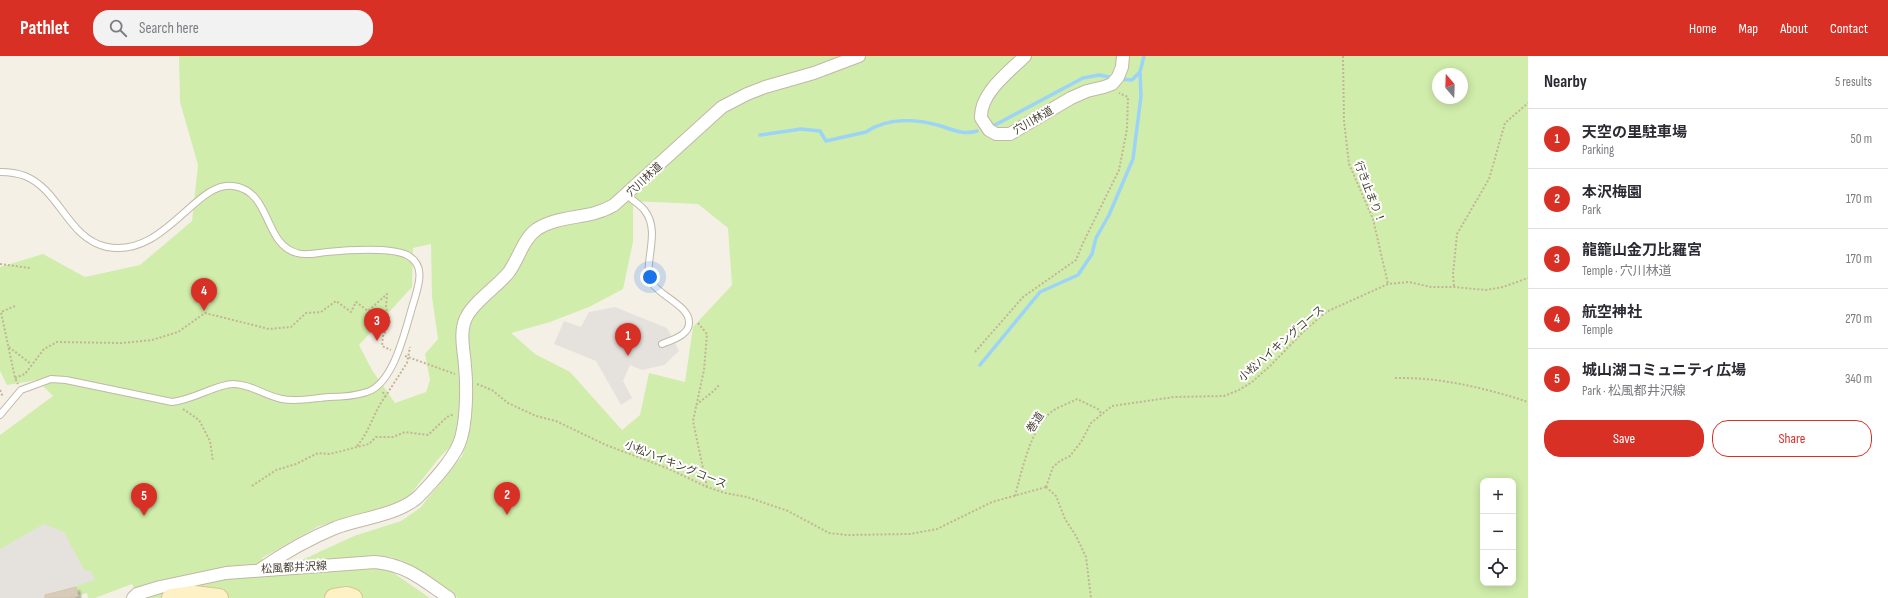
<!DOCTYPE html>
<html lang="en">
<head>
<meta charset="utf-8">
<style>
	:root { --surface:#fff; --page:#f2f2f3; --text:#2b2b33; --muted:#7c7c81; --line:#e1e1e2; --accent:#d93025 }
	body { margin:0; font-family:"Sofia Sans Condensed","Noto Sans JP",sans-serif; background:var(--page); color:var(--text) }
	.controls { position:absolute; right:12px; bottom:12px; display:grid; overflow:hidden; border-radius:8px; box-shadow:0 2px 10px #0003 }
	.controls button { width:36px; height:36px; display:grid; place-items:center; padding:0; border:0; border-bottom:1px solid var(--line); background:var(--surface); color:var(--text); font:20px sans-serif }
	.compass { position:absolute; left:1432px; top:12px; width:36px; height:36px; border-radius:50%; background:var(--surface); box-shadow:0 2px 10px #0003; rotate:341deg }
	.you { position:absolute; left:650px; top:221px; width:14px; height:14px; margin:-10px; border:3px solid #fff; border-radius:50%; background:#1a73e8; box-shadow:0 0 0 6px #1a73e833 }
	.badge { display:grid; place-items:center; width:26px; height:26px; border-radius:50%; background:var(--accent); color:#fff; font-size:13px; font-weight:700 }
	.pin { position:absolute; translate:-50% -33px; filter:drop-shadow(0 1px 2px #0008) }
	.pin::after { content:''; position:absolute; top:21px; width:14px; height:12px; background:inherit; clip-path:polygon(0 0,100% 0,50% 100%) }
	.list { margin:0; padding:0; list-style:none }
	h2 { display:flex; justify-content:space-between; align-items:center; height:52px; margin:0; padding:0 16px; font-size:17px }
	h2 small { font-size:13px; font-weight:400; color:var(--muted) }
	.list li { display:grid; grid-template-columns:26px 1fr auto; gap:12px; align-items:center; box-sizing:border-box; height:60px; padding:0 16px; border-top:1px solid var(--line) }
	.list b { display:block; font-size:15px; white-space:nowrap }
	.list p { margin:0; font-size:13px; white-space:nowrap; color:var(--muted) }
	.list em { font-size:13px; font-style:normal; color:var(--muted) }
	.actions { display:flex; gap:8px; padding:12px 16px }
	.actions a { flex:1; padding:9px 0; border:1px solid var(--accent); border-radius:16px; text-align:center; font-size:14px; color:var(--accent) }
	.actions .main { background:var(--accent); color:#fff }
	.icon { flex:none; width:22px; height:22px; fill:none; stroke:currentColor; stroke-width:2; stroke-linecap:round; stroke-linejoin:round }
	.map { position:relative; flex:none; width:1528px; height:542px; overflow:hidden }
	header { display:flex; align-items:center; gap:24px; box-sizing:border-box; height:56px; padding:0 20px; background:var(--accent); color:#fff }
	header strong { font-size:19px }
	nav { display:flex; gap:22px; margin-inline-start:auto; font-size:14px }
	.search { width:280px; height:36px; background:var(--page); display:flex; align-items:center; gap:10px; box-sizing:border-box; padding:0 14px; border-radius:16px; color:var(--muted); font-size:15px }
	main { display:flex }
	aside { flex:1; background:var(--surface) }
	.map>svg:first-child { display:block }
</style>
</head>
<body>
<header>
<strong>Pathlet</strong>
<div class="search"><svg class="icon" aria-label="search" viewBox="0 0 24 24"><circle cx="10" cy="10" r="6"/><path d="M15 15l6 6"/></svg>Search here</div>
<nav><a>Home</a><a>Map</a><a>About</a><a>Contact</a></nav>
</header>
<main>
<div class="map">
<svg width="1528" height="542" viewBox="0 0 1528 542">
	<defs>
		<filter id="shadow"><feDropShadow dx="3.5" dy="3.5" stdDeviation="1" flood-color="#0004"/></filter>
	</defs>
	<rect width="100%" height="100%" fill="#f5f0e6"/>
	<!-- green -->
	<path fill="#d0edab" fill-rule="evenodd" d="M179,0H1528V542H458L406,506L391,501L376,500L293,508L354,480L401,465L420,452L462,400L471,370L439,402L403,448L319,470L262,502L264,519L382,509L430,542H139L132,528L95,542H88L87,537L69,542H0V379L53,340L37,324L7,329L0,315V211L43,198L85,221L140,209L192,165L198,109L180,46ZM1438,18H1462V42H1438ZM633,145L698,148L728,172L732,229L693,271L685,326L649,317L640,359L622,374L570,316L535,298L511,277L550,266L589,251L623,233L633,186ZM431,188L432,241L438,283L425,298L430,324L426,336L395,347L372,314L359,289L412,231L413,192ZM1483,425H1513V527H1483Z"/>
	<!-- parking -->
	<path fill="#e5e2de" d="M615,251L667,272L679,295L664,309L642,314L630,309L623,325L632,342L621,349L596,305L554,288L564,265L581,271L589,256Z
		M44,468L64,476L82,510L86,515H91L95,524L58,536L60,542H0V493Z"/>
	<g fill="none" stroke-linecap="round" stroke-linejoin="round">
		<!-- stream -->
		<path stroke="#9cd3f7" stroke-width="3.5" d="M1120,23L1132,24L1140,16L1144,0
			M993,70L1083,22L1099,19L1114,22
			M760,79L801,73L820,75L826,85L866,76C888,61 917,63 941,70C953,74 964,79 977,75
			M980,309L1040,236L1078,219L1092,198L1096,182L1109,159L1133,103L1141,40L1140,16"/>
	</g>
	<!-- building -->
	<path fill="#d7ccba" stroke="#d3c4ad" filter="url(#shadow)" d="M76,531L78,540L69,542H45V539Z"/>
	<g fill="none" stroke-linecap="round" stroke-linejoin="round">
		<!-- lane casing -->
		<g stroke="#c1b8a7" stroke-width="8">
			<path id="lane" d="M0,116C8,116 17,117 25,120C60,134 68,183 107,191C165,202 196,124 233,130C272,135 263,188 297,197C306,200 317,197 327,196C346,194 391,191 407,199C426,209 419,228 414,245C406,270 395,327 367,336C355,340 342,341 329,341C314,342 297,346 282,343C265,340 251,328 233,328C217,328 193,344 172,346L66,324L51,323L21,334L0,359
				M627,139C633,145 641,149 645,155C662,177 641,211 652,227C660,240 689,250 689,266C690,279 672,284 662,288"/>
		</g>
		<!-- street casing -->
		<g stroke="#c1b8a7" stroke-width="14">
			<path id="street" d="M1025,0C1008,17 980,37 981,62L989,74L996,78H1010L1071,42L1087,35L1104,31L1112,28L1118,21L1122,11L1123,0
				M261,513C284,497 308,483 335,472C360,462 402,459 421,438C434,424 451,406 459,388C467,369 467,330 465,310C464,295 459,276 466,262C472,247 498,230 509,216C519,202 523,183 537,173C561,158 589,164 614,149L722,51L747,38L765,31L814,17L859,0
				M133,542L137,538L160,531L226,517L375,506C407,509 423,524 449,542"/>
		</g>
		<!-- secondary casing -->
		<g stroke="#d8c591" stroke-width="20">
			<path id="secondary" d="M171,542L194,539L219,542
				M334,542L347,540L353,542"/>
		</g>
		<!-- path -->
		<path stroke="#c4b497" stroke-width="2" stroke-dasharray="2 2" stroke-linecap="butt" d="M1343,0L1344,65L1349,108L1373,163L1388,228
			M0,208L30,212
			M1454,230L1453,218L1457,178L1489,123L1505,67L1528,47
			M15,250L1,256L15,322L18,328
			M698,267L707,278L704,314L693,365L707,431
			M9,291L31,308
			M975,296L1023,241L1076,204L1083,187L1119,114L1127,73L1128,41L1119,37
			M405,300L455,318
			M15,322L25,318L44,293L57,286L122,287L152,284L178,276L205,257L269,273L291,271L306,257L321,256L336,245L351,256L356,246L368,255L387,238L386,252L390,266L383,280L382,290L391,294
			M1395,322C1439,321 1486,332 1528,346
			M477,328L492,334L508,347L536,360L556,365L606,389L667,412L707,431L725,437L747,441L788,455L829,477L847,479L910,478L937,473L992,446L1046,431
			M0,334L3,341
			M385,341L407,307L410,291
			M696,349C704,342 713,337 719,329
			M183,353L199,364L210,385L213,405
			M357,390C370,375 373,357 385,341L383,336
			M252,430L276,414L296,408L318,397L330,398L369,388L376,381H393L405,376L428,379L447,361L454,358
			M1046,431L1053,411L1060,405L1070,400L1081,386L1091,367L1112,350L1174,341L1224,340L1239,334L1252,326L1270,310L1304,275L1326,256L1388,228L1409,226L1431,231H1454L1486,234L1503,231L1528,222
			M1046,431L1056,440L1065,463L1076,480L1086,501L1091,542
			M1015,440C1021,417 1031,373 1049,358C1056,351 1068,348 1077,343L1098,353L1101,357"/>
		<!-- lane -->
		<use href="#lane" stroke="#fff" stroke-width="6"/>
		<!-- street -->
		<use href="#street" stroke="#fff" stroke-width="12"/>
		<!-- secondary -->
		<use href="#secondary" stroke="#fff1c6" stroke-width="18"/>
	</g>
	<g text-anchor="middle" stroke-width="4" stroke-linejoin="round" paint-order="stroke">
		<!-- street labels -->
		<g font-size="11" fill="#484034" stroke="#fff">
			<text transform="translate(1033 64) rotate(-30)" y="4">穴川林道</text>
			<text transform="translate(644 123) rotate(-43)" y="4">穴川林道</text>
			<text transform="translate(1370 136) rotate(69)" y="4">行き止まり！</text>
			<text transform="translate(1281 287) rotate(-41)" y="4">小松ハイキングコース</text>
			<text transform="translate(1035 366) rotate(-57)" y="4">巻道</text>
			<text transform="translate(676 408) rotate(22)" y="4">小松ハイキングコース</text>
			<text transform="translate(294 511) rotate(-3)" y="4">松風都井沢線</text>
		</g>
	</g>
</svg>
<div class="controls">
<button>+</button>
<button>−</button>
<button><svg class="icon" aria-label="locate" viewBox="0 0 24 24"><circle cx="12" cy="12" r="6"/><path d="M12 2v4M12 18v4M2 12h4M18 12h4"/></svg></button>
</div>
<svg class="compass" viewBox="-18 -18 36 36"><path d="M0-13l5 13h-10z" fill="#e53935"/><path d="M0 13l5-13h-10z" fill="#7c7c81"/></svg>
<div class="you"></div>
<div class="pin badge" style="left:628px;top:300px">1</div>
<div class="pin badge" style="left:507px;top:459px">2</div>
<div class="pin badge" style="left:377px;top:285px">3</div>
<div class="pin badge" style="left:204px;top:255px">4</div>
<div class="pin badge" style="left:144px;top:460px">5</div>
</div>
<aside>
<h2>Nearby<small>5 results</small></h2>
<ul class="list">
<li><span class="badge">1</span><div><b>天空の里駐車場</b><p>Parking</p></div><em>50 m</em></li>
<li><span class="badge">2</span><div><b>本沢梅園</b><p>Park</p></div><em>170 m</em></li>
<li><span class="badge">3</span><div><b>龍籠山金刀比羅宮</b><p>Temple · 穴川林道</p></div><em>170 m</em></li>
<li><span class="badge">4</span><div><b>航空神社</b><p>Temple</p></div><em>270 m</em></li>
<li><span class="badge">5</span><div><b>城山湖コミュニティ広場</b><p>Park · 松風都井沢線</p></div><em>340 m</em></li>
</ul>
<div class="actions"><a class="main">Save</a><a>Share</a></div>
</aside>
</main>
</body>
</html>
